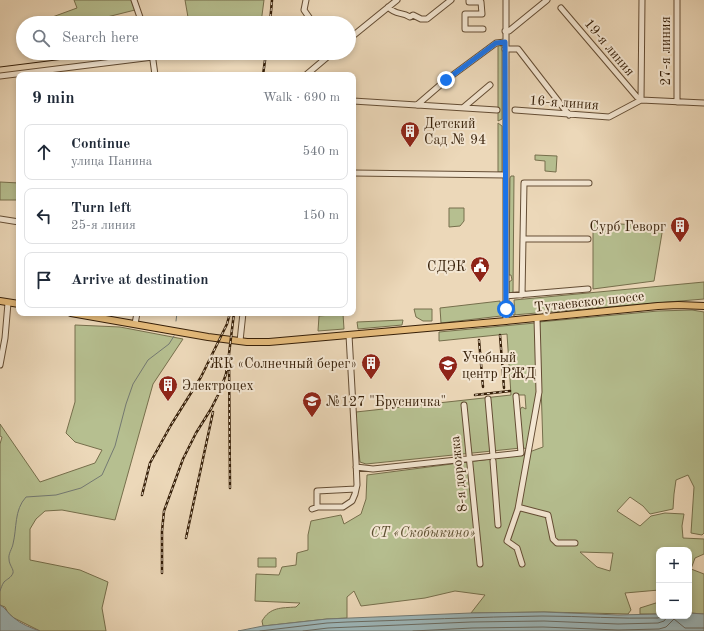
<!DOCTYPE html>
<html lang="en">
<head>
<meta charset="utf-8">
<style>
	:root { --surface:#fff; --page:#f2f2f3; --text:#1f2937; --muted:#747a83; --line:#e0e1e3 }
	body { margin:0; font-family:"Old Standard TT",serif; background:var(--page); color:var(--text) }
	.controls { position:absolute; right:12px; bottom:12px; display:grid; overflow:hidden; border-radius:8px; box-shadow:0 2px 6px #0003 }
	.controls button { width:36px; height:36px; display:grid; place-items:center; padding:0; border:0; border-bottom:1px solid var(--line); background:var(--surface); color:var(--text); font:20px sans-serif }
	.stop { position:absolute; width:12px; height:12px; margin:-9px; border:3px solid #1a73e8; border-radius:50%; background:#fff }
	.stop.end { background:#1a73e8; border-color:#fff; box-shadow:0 1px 4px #0008 }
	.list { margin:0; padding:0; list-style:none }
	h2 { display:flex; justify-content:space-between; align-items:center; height:52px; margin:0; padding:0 16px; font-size:17px }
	h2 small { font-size:13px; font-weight:400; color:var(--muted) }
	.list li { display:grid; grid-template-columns:26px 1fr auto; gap:12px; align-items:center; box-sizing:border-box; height:56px; margin:0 8px 8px; padding:0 8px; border:1px solid var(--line); border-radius:8px }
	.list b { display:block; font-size:15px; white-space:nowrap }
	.list p { margin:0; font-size:13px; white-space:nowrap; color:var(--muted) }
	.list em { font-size:13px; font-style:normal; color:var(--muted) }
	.icon { flex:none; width:22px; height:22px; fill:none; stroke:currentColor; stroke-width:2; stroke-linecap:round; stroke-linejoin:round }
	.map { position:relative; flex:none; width:704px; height:631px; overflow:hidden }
	.search { position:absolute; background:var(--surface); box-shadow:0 2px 6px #0003; left:16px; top:16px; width:340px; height:44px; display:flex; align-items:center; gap:10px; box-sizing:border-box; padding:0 14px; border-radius:22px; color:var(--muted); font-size:15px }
	.panel { position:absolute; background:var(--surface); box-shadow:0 2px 6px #0003; left:16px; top:72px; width:340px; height:244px; border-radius:8px }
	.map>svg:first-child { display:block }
</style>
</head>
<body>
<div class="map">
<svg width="704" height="631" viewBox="0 0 704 631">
	<rect width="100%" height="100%" fill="#ecd8b9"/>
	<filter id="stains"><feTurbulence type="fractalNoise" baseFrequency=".005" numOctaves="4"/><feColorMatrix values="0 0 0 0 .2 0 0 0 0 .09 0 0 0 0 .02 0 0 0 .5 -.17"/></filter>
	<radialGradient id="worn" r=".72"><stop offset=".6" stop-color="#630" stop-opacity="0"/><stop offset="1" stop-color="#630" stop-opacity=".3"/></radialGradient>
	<!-- green -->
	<path fill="#b6bf90" stroke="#766f4c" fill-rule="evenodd" d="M74,0H131L135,10L107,17L102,23H36L77,8Z
		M185,0H264L261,23H189Z
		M498,44L502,47V119L498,121Z
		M193,53H258V55L193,57Z
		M498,123L502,126V171L501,172H498Z
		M535,155L557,156L556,172L545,171V161L535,160Z
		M511,176H514L513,295L510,294L509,292V282L512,280L511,275H509L510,178Z
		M0,182L19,183V200H0Z
		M449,208H464V221L460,226L449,227Z
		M593,222L663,227L654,281L593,289Z
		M704,282V299L513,315H515L514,300Z
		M500,301L501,316L441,323L440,308Z
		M414,309H432V321H423L416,317Z
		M692,310L704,312V533L702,535L691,533L694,487L688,475L676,480L674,494L673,509L650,514L643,506L630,497L617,511L640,526L651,516L665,513L684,514L682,526L683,538L704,539V554L695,558L691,569L704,574V614L689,613V550H659V590L625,593L631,610L628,614L544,612L471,613L485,595L455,591L425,598L361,606L354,591L347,597V618L327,619L263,626L262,621C270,607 281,608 296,607L300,603L255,601L256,574L279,575L282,567L296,565L297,553L308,550V535L311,521L341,515L344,524L361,514L366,499L367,475L521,455L543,447L539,322L658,311ZM580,552L613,553L610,571L597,567Z
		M343,314L344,329L318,331L319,316Z
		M403,320L402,325L358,329L357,322Z
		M535,323L537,385L533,437L529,449L523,448L519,411L522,407L526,409L525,395H516L521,448L366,464L360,462L357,435L356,412L511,395L507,334L439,341V332Z
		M75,325L120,327L183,339L153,384L115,520L62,510L45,511L36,519L30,529V560L80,570L108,582L102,608L106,631H40L14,618L8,613L5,607L0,605V444L2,437L0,436V424L40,482L95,463L102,450L75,442L66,433L75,402Z
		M258,558H276V567H258Z
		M659,602V614H640V608Z"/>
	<!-- water -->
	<path fill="#9db7ba" stroke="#747a73" d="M0,605C6,608 8,614 14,618C21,624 31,628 40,631H0Z
		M544,612L618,615L659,614V616H689V613L704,614V631H238L263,626L327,619L471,613Z"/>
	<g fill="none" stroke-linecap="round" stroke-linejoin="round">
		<!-- shore -->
		<path stroke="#6a6b61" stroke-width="1" d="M260,631L327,623L347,622C412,620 477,617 542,616C581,616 620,619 658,618L662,616
			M303,631L328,628L471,622L544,621L618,624L658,623L664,621L668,616
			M413,631L472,628L543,627L618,630L659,629L666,627L674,619L685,628H704"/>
		<!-- stream -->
		<path stroke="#747a73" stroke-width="1" d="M176,321L177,313
			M0,591C1,588 2,585 4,582C7,579 11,578 13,573C14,569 9,565 9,559C8,554 12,549 13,544C17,528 14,510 26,497L56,495L81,488L102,475L115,446L126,404L133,384L148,360L169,344L174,336"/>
		<!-- minor casing -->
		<g stroke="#644d34" stroke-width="7">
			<path id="minor" d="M134,0L142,23
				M306,0L304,10L313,23
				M469,0V2H481L482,14H465V29H483
				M506,0V321
				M388,7C397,16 400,11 410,17L413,15L421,19H427L451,0
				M561,8L637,97L641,100
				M505,31H509L547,0
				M349,39L397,0
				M505,49H518L569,115
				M152,53L155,75
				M306,75L332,53
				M0,76L153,57
				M641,100L642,0
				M353,101L497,110
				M677,102V0
				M417,105L446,80L496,43L505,42
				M464,107L490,85
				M515,110L609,117L641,100L704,103
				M353,173L506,175
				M0,219L19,222
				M523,239H588
				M522,295L524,183H589
				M506,296L588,289
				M135,324L137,313
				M240,341L243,313
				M0,365L5,338L8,303
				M488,399L493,456
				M464,405L480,564
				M493,461L498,525
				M356,467L373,469L521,453L516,396
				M317,507V491L356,489
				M312,509L318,507H343L352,501L355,494L357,485L356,461L349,335
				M518,509L521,508L548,515L553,539L557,543H575
				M522,564L517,548L507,541L518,509L539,392L537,318"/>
		</g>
		<!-- major casing -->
		<g stroke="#361f08" stroke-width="8">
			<path id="major" d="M0,301L19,304
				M71,313L208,337L247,342H269L506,321L658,306L678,305L704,306"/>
		</g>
		<!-- minor -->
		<use href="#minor" stroke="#f3e6d2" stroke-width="5"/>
		<!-- major -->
		<use href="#major" stroke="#e6bc7c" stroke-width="6"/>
		<!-- tram -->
		<path stroke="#361f08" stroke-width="1" d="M0,67L112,53"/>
		<!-- rail casing -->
		<g stroke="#361f08" stroke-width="2.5">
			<path id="rail" d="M270,23L272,0
				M263,75L266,53
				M500,335L504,388
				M479,340L483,387
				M475,395L510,391
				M230,488L229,354L234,313
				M142,495L150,463L171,425L201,377L227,324L230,313
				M186,538L213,412
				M162,573V531L164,511L183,459L196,433L211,409L220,391L226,374L229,354"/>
		</g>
		<!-- rail -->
		<use href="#rail" stroke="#f3e6d2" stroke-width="1" stroke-dasharray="3" stroke-linecap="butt"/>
	</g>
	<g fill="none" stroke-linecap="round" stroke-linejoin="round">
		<!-- route -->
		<path stroke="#1a73e8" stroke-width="5" d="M446,80L496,43L505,42L506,309"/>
	</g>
	<!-- icons -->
	<defs>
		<g id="building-pin" transform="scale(1)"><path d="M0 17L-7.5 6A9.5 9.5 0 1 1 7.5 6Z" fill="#8f2418" stroke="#f3e6d2"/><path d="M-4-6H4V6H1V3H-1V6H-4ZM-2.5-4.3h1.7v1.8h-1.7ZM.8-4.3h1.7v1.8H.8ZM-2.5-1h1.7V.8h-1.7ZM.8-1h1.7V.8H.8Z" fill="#fff"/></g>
		<g id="civic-pin" transform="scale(1)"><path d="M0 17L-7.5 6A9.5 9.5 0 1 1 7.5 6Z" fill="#8f2418" stroke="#f3e6d2"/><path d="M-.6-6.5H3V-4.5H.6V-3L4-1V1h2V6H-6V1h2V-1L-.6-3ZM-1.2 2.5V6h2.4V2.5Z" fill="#fff"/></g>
		<g id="university-pin" transform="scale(1)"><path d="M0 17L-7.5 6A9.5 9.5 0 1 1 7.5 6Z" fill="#8f2418" stroke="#f3e6d2"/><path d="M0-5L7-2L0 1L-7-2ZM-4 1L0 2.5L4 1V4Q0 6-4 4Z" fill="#fff"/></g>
		<g id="school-pin" transform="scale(1)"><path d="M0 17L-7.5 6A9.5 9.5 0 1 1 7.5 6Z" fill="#8f2418" stroke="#f3e6d2"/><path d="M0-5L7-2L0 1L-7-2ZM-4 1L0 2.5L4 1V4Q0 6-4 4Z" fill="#fff"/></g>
	</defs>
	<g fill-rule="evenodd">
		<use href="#building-pin" x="410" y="131"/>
		<use href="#building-pin" x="680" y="226"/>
		<use href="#civic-pin" x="480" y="266"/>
		<use href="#building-pin" x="371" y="363"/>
		<use href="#university-pin" x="448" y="365"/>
		<use href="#building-pin" x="168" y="385"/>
		<use href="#school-pin" x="312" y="401"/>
	</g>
	<g text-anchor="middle" stroke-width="4" stroke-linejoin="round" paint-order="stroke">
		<!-- street labels -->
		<g font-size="14" fill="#361f08" stroke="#f3e6d2">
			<text transform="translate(610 47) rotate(50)" y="5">19-я линия</text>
			<text transform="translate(665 51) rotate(-90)" y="5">27-я линия</text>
			<text transform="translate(564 102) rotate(4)" y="5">16-я линия</text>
			<text transform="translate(589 301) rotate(-6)" y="5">Тутаевское шоссе</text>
			<text transform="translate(458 474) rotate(-96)" y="5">8-я дорожка</text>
		</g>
		<!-- poi labels -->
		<g font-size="14" fill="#361f08" stroke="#f3e6d2" text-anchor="start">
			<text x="424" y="128">Детский<tspan x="424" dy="16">Сад № 94</tspan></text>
			<text x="666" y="231" text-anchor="end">Сурб Геворг</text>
			<text x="466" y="271" text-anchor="end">СДЭК</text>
			<text x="462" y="362">Учебный<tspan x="462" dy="16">центр РЖД</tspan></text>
			<text x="357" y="368" text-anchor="end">ЖК «Солнечный берег»</text>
			<text x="182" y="390">Электроцех</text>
			<text x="326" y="406">№127 "Брусничка"</text>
		</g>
		<!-- park labels -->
		<g font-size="14" font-style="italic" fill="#5c4f31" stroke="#f3e6d2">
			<text x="423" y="537">СТ «Скобыкино»</text>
		</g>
	</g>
	<rect width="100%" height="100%" filter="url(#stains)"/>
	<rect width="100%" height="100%" fill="url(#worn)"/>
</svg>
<div class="controls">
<button>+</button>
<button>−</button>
</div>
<div class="stop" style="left:506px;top:309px"></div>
<div class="stop end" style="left:446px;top:80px"></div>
<div class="search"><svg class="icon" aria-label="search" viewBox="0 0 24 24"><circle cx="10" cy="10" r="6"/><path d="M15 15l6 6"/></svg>Search here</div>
<section class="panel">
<h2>9 min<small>Walk · 690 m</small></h2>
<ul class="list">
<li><svg class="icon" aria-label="ahead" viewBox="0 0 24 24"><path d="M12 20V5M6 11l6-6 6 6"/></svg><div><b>Continue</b><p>улица Панина</p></div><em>540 m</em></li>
<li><svg class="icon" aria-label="left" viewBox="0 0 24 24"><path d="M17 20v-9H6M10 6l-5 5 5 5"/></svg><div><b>Turn left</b><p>25-я линия</p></div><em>150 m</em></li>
<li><svg class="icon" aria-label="arrive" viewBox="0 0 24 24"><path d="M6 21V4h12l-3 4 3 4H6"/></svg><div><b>Arrive at destination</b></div></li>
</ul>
</section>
</div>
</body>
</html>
